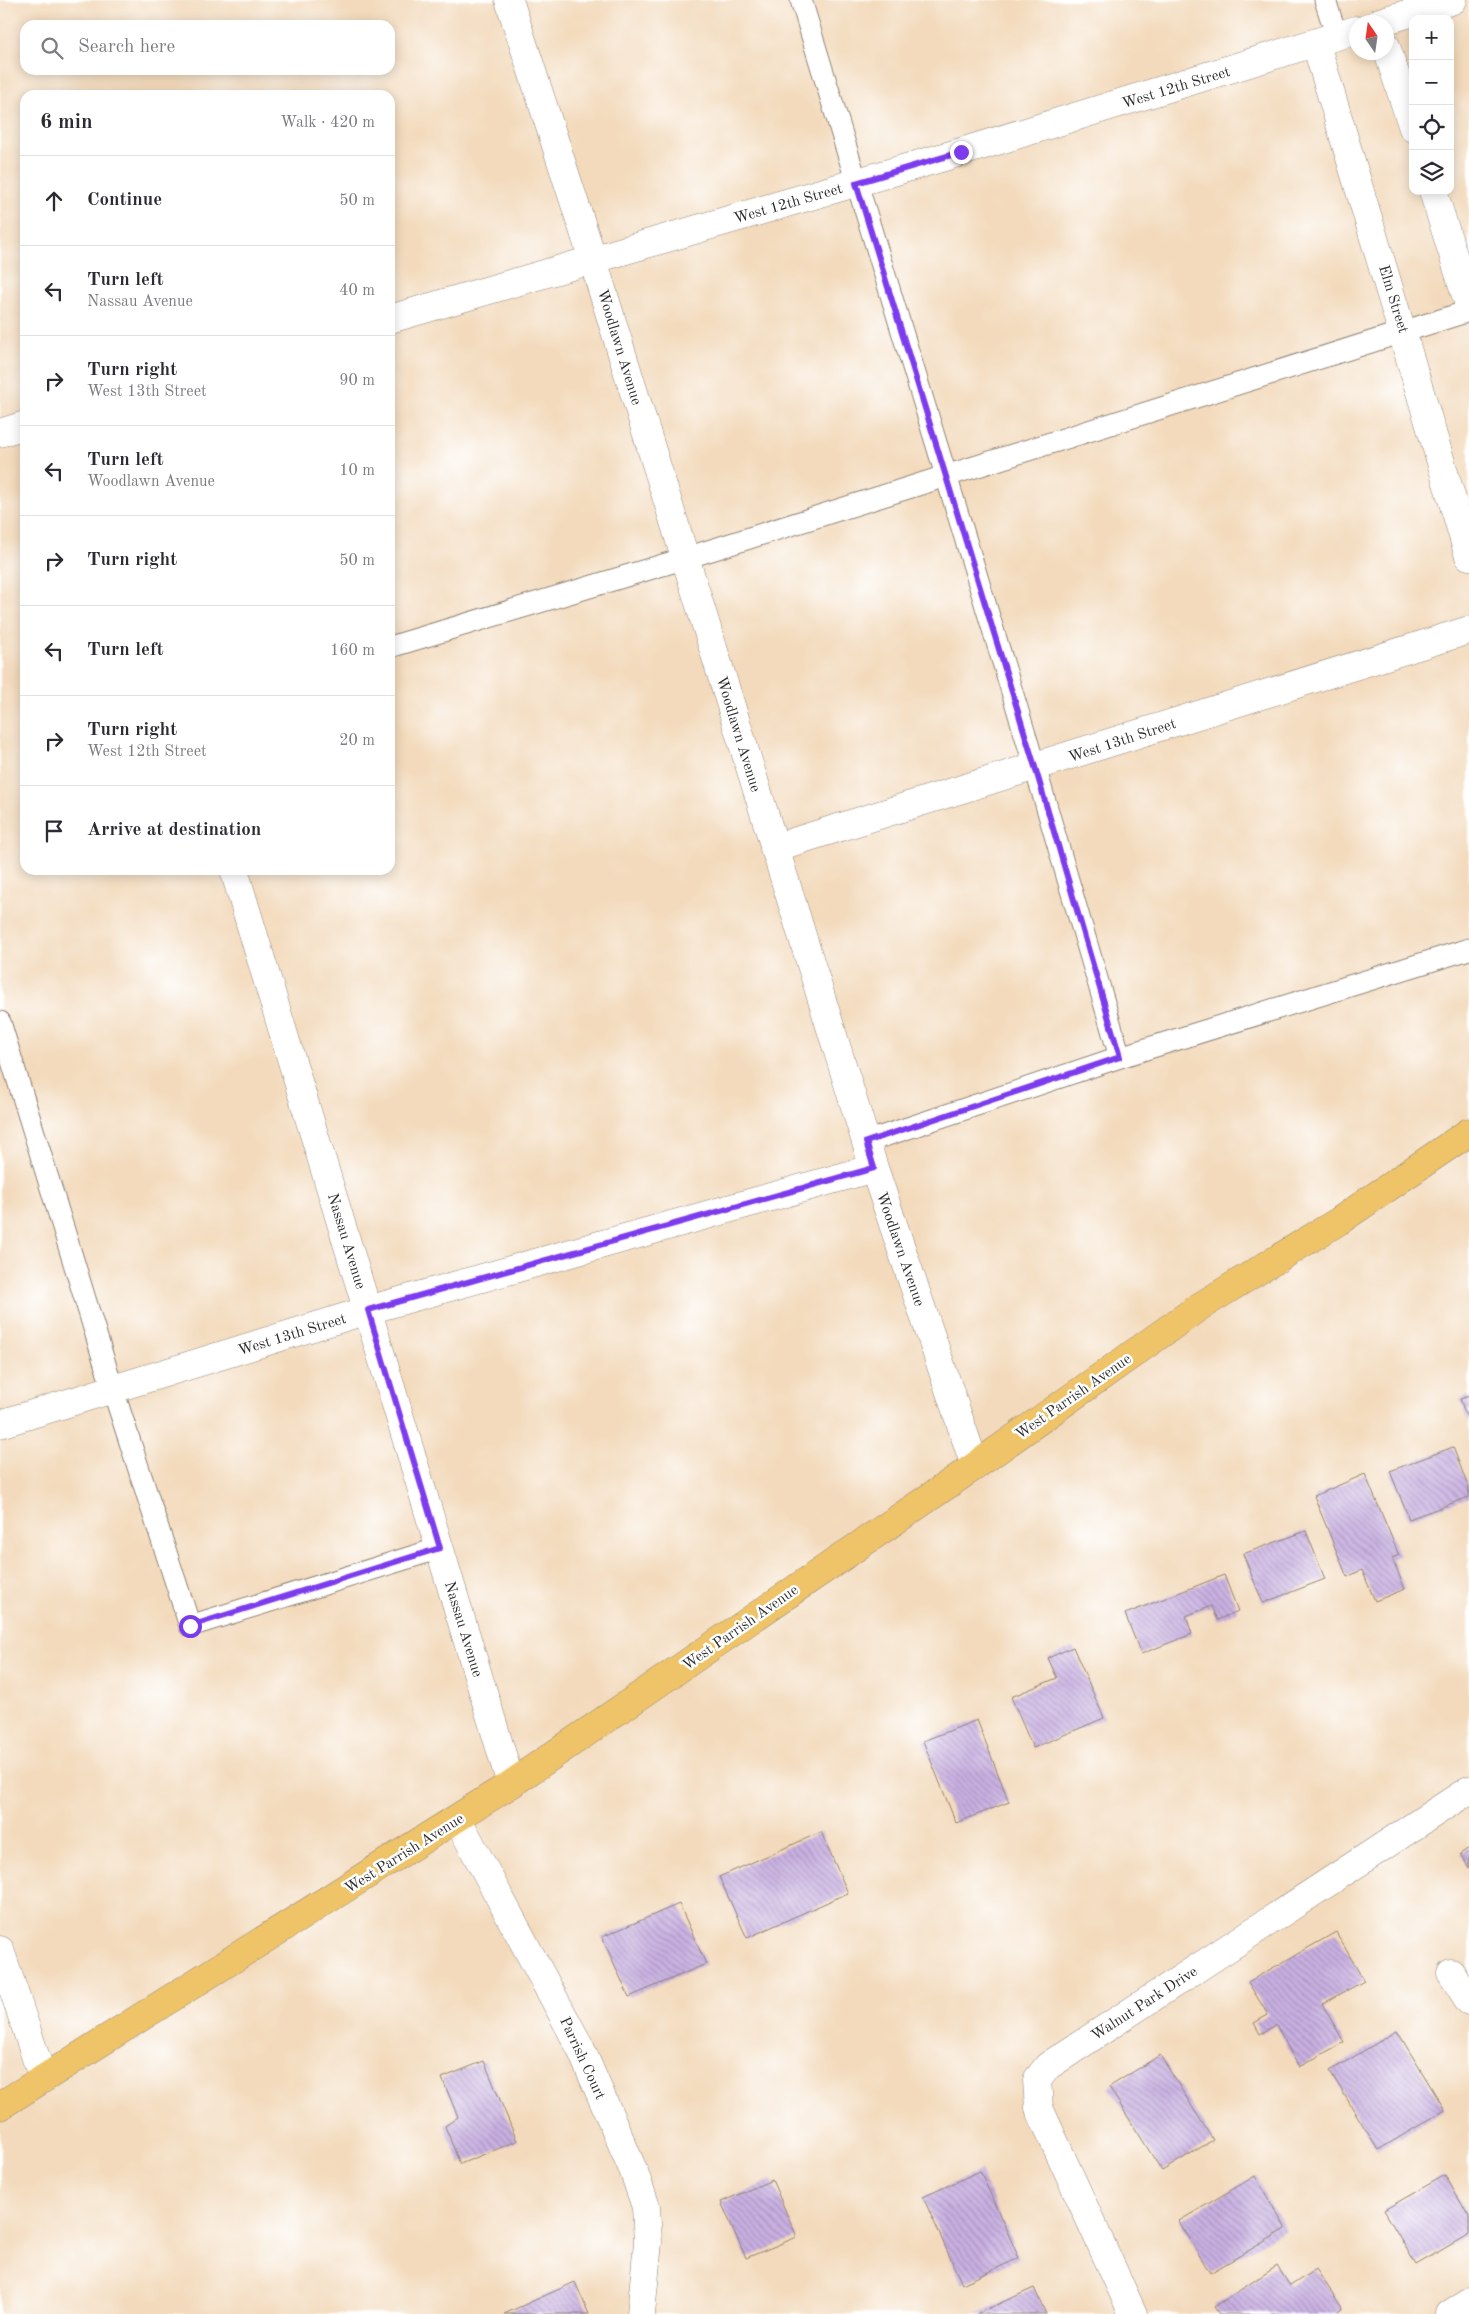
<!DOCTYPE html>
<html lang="en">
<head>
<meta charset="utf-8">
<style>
	:root { --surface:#fff; --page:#f7f7f7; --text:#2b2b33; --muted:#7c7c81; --line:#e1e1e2 }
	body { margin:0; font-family:"Old Standard TT",serif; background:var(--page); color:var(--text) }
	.controls { position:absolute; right:15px; top:15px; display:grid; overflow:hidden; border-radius:10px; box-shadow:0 2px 12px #0003 }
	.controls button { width:45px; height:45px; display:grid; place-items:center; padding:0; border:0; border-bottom:1px solid var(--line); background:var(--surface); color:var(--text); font:25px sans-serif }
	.compass { position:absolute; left:1349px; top:15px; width:45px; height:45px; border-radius:50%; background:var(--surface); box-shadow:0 2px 12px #0003; rotate:347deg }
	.stop { position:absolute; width:15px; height:15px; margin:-11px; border:4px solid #7c3aed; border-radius:50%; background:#fff }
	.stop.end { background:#7c3aed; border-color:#fff; box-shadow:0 1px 5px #0008 }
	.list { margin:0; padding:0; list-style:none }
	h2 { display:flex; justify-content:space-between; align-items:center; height:65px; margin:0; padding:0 20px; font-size:21px }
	h2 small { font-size:16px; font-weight:400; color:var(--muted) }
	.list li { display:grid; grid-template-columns:32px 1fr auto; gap:15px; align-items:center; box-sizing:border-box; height:90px; padding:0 20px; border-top:1px solid var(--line) }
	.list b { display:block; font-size:19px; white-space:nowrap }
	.list p { margin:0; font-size:16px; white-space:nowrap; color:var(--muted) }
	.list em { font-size:16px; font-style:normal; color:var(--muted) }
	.icon { flex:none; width:28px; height:28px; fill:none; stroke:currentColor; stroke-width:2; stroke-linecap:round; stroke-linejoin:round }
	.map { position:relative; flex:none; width:1469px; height:2314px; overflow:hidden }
	.search { position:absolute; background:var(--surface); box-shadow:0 2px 12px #0003; left:20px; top:20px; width:375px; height:55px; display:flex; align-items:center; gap:12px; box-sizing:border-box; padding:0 18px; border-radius:15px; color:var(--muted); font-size:19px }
	.panel { position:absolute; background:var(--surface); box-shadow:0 2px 12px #0003; left:20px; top:90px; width:375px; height:785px; border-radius:15px }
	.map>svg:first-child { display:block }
</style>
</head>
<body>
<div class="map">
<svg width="1469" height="2314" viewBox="0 0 1469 2314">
	<defs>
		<pattern id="building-back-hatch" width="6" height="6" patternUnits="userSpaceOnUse" patternTransform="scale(1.25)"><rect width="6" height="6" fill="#c9b0e2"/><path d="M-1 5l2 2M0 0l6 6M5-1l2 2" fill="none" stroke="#a38fb7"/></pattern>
	</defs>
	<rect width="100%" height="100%" fill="#fff"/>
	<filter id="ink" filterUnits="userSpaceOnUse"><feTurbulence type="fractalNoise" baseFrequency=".02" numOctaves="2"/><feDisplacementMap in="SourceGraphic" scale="10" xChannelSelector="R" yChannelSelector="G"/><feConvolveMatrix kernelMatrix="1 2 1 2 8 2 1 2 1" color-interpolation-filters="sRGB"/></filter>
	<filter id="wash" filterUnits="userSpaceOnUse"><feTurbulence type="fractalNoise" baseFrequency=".0096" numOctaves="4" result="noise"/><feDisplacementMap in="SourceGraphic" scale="20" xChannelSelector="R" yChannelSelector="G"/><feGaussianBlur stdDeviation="1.12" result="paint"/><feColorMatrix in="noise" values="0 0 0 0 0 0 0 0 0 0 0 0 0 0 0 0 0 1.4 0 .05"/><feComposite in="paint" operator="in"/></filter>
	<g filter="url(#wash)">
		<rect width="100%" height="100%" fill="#f3dabc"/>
		<g id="blocks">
			<!-- building -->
			<path fill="url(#building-back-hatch)" d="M1469,1396V1424L1460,1399Z
				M1453,1447L1469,1489V1497L1409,1519L1390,1471Z
				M1365,1474L1399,1555L1392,1558L1405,1589L1375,1601L1362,1570L1347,1577L1314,1496Z
				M1306,1531L1325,1579L1263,1603L1243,1554Z
				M1224,1575L1238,1611L1217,1620L1211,1606L1186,1616L1192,1634L1141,1654L1125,1614Z
				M1073,1647L1104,1718L1033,1748L1011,1697L1057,1678L1048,1658Z
				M977,1720L1009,1802L956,1823L923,1741Z
				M821,1832L848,1893L747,1938L719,1877Z
				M1469,1848V1868L1460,1854Z
				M679,1904L706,1964L629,1997L602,1937Z
				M1336,1932L1364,1981L1322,2004L1344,2042L1299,2067L1276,2025L1260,2034L1254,2023L1268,2015L1248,1982Z
				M1397,2031L1445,2110L1378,2150L1330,2071Z
				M1160,2055L1213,2140L1162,2171L1109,2087Z
				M484,2061L517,2141L460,2164L445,2126L458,2117L442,2078Z
				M980,2171L1019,2258L962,2284L923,2197Z
				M1445,2175L1469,2217V2234L1416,2265L1384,2210Z
				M1255,2176L1286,2229L1210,2273L1179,2221Z
				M772,2180L797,2237L746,2258L721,2202Z
				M1277,2266L1290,2286L1316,2269L1343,2309L1336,2314H1219L1214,2307Z
				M575,2282L589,2314H504Z
				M1034,2288L1046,2314H976Z"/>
		</g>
	</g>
	<g filter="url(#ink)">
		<use href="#blocks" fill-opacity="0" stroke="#8f8274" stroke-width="1"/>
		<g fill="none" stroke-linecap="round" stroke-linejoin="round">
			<!-- lane casing -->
			<g stroke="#8f8274" stroke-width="23">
				<path id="lane" d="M801,0L1035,767L1120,1057
					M1325,0L1337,37
					M390,647L686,558L1469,311
					M0,1022L113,1390L190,1626L440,1548
					M866,1142L1120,1057L1469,949"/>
			</g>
			<!-- street casing -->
			<g stroke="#8f8274" stroke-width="29">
				<path id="street" d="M509,0L593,260L874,1168L975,1466
					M1380,22L1453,0
					M1316,44L1469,556
					M1386,46L1413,128
					M1433,191L1469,305
					M390,319L961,152L1356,30
					M0,433L25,425
					M774,848L1469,630
					M234,870L511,1784
					M0,1424L368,1310L874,1168
					M458,1820L580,2047L634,2172L646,2207L648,2242L641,2314
					M0,1950L43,2079
					M1451,1973L1469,2001
					M1133,2314L1039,2108L1037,2080L1048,2066L1469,1790
					M1450,2314L1469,2302"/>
			</g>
			<!-- primary casing -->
			<g stroke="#8f8274" stroke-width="29">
				<path id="primary" d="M0,2106L511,1784L975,1466L1199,1307L1339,1221L1469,1132"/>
			</g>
			<!-- lane -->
			<use href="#lane" stroke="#fff" stroke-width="21"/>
			<!-- street -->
			<use href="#street" stroke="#fff" stroke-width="28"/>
			<!-- primary -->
			<use href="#primary" stroke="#efc469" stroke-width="28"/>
		</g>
	</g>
	<g fill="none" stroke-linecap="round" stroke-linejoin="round" filter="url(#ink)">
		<!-- route -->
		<path stroke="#7c3aed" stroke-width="6" d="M190,1626L440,1548L368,1310L874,1168L866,1142L1120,1057L1035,767L856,183L961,152"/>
	</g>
	<g text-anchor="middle" stroke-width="5" stroke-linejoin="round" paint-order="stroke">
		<!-- street labels -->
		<g font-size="15" fill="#2b2b2b" stroke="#fff">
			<text transform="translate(1176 87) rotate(-17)" y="5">West 12th Street</text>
			<text transform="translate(788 203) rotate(-16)" y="5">West 12th Street</text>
			<text transform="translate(1394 299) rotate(73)" y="5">Elm Street</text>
			<text transform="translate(620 347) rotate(73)" y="5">Woodlawn Avenue</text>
			<text transform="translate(739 734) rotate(73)" y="5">Woodlawn Avenue</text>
			<text transform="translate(1122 740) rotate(-18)" y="5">West 13th Street</text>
			<text transform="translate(347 1241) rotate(73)" y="5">Nassau Avenue</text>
			<text transform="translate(901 1249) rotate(71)" y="5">Woodlawn Avenue</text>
			<text transform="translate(292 1334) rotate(-17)" y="5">West 13th Street</text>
			<text transform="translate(1073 1396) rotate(-35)" y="5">West Parrish Avenue</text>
			<text transform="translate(740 1627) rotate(-35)" y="5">West Parrish Avenue</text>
			<text transform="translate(464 1629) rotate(73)" y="5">Nassau Avenue</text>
			<text transform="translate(404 1853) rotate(-32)" y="5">West Parrish Avenue</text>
			<text transform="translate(1144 2003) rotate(-33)" y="5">Walnut Park Drive</text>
			<text transform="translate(583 2058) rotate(65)" y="5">Parrish Court</text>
		</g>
	</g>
</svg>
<div class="controls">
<button>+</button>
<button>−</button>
<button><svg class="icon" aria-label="locate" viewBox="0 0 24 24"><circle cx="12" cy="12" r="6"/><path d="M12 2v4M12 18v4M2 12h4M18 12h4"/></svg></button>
<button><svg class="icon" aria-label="layers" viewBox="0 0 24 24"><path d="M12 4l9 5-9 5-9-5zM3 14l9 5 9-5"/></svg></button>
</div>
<svg class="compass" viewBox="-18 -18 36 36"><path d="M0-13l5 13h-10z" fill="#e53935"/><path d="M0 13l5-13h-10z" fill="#7c7c81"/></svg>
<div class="stop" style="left:190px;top:1626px"></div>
<div class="stop end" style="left:961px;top:152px"></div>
<div class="search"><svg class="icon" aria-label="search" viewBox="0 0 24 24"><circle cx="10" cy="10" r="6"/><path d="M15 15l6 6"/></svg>Search here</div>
<section class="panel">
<h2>6 min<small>Walk · 420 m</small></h2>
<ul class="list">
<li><svg class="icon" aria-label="ahead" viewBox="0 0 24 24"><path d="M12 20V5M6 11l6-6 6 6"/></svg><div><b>Continue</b></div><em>50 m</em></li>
<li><svg class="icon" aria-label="left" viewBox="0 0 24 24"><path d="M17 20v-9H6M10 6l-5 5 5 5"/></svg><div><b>Turn left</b><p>Nassau Avenue</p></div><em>40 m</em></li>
<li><svg class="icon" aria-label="right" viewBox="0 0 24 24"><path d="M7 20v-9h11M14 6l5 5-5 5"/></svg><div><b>Turn right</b><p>West 13th Street</p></div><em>90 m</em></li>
<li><svg class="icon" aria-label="left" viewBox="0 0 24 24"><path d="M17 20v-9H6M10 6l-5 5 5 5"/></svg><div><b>Turn left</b><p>Woodlawn Avenue</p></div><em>10 m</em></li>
<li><svg class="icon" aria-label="right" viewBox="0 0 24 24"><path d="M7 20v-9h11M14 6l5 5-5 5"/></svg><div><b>Turn right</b></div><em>50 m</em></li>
<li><svg class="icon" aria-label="left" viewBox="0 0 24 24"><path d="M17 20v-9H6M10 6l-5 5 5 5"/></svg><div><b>Turn left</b></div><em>160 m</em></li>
<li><svg class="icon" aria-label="right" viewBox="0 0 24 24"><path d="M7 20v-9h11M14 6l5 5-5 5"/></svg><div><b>Turn right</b><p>West 12th Street</p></div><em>20 m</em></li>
<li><svg class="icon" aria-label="arrive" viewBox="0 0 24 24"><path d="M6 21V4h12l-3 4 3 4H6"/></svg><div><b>Arrive at destination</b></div></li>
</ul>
</section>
</div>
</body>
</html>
